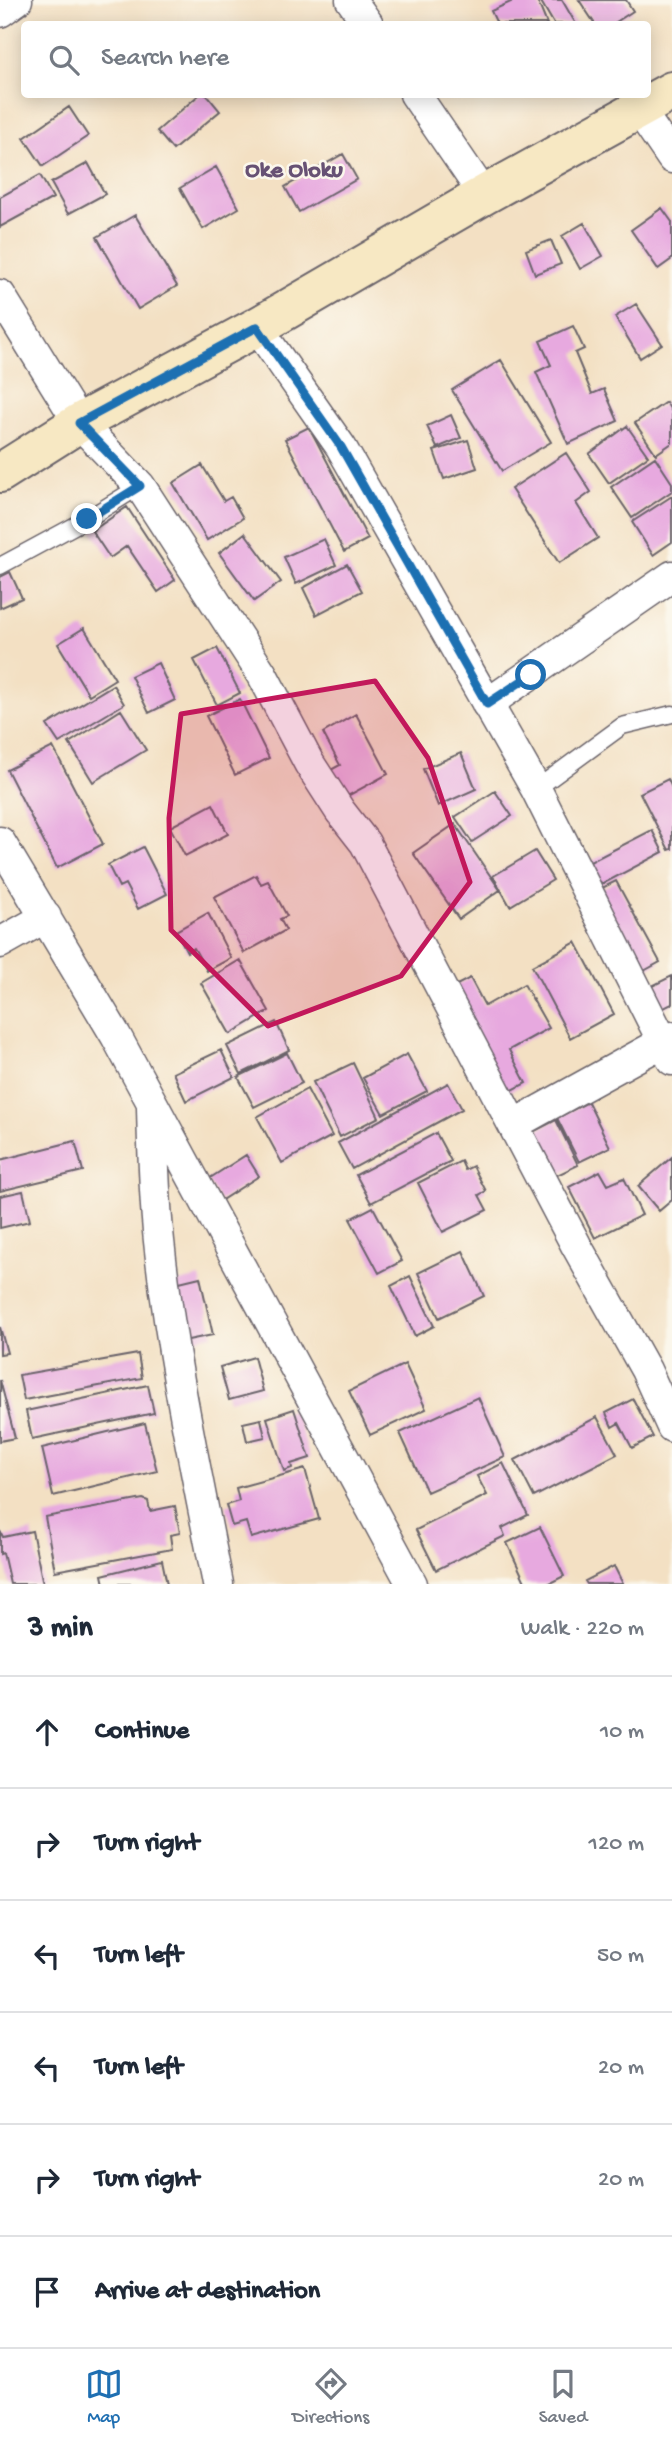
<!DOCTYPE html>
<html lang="en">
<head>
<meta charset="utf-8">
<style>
	:root { --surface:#fff; --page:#f2f2f3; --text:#1f2937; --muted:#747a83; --line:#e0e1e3; --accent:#1f6fb2 }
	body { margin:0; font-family:"Gochi Hand",sans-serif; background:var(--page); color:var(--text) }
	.stop { position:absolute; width:21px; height:21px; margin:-16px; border:5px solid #1f6fb2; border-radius:50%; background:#fff }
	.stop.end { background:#1f6fb2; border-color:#fff; box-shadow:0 2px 7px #0008 }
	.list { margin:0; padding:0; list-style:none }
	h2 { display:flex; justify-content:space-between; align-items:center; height:91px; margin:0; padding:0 28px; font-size:30px }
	h2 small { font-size:23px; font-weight:400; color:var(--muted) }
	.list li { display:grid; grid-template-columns:46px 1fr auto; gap:21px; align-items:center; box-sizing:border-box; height:112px; padding:0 28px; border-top:2px solid var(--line) }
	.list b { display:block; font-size:26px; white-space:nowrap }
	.list em { font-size:23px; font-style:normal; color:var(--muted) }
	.icon { flex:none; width:38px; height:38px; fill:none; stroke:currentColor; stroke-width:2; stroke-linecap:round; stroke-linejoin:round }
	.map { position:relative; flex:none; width:672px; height:1584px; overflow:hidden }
	.search { position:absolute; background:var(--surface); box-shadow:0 4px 18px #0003; left:21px; right:21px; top:21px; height:77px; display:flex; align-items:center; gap:18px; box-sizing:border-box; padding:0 24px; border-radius:7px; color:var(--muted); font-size:26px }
	.sheet { height:763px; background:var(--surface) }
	nav { display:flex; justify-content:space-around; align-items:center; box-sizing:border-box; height:98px; border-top:2px solid var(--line); background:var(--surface); font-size:19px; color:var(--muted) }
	nav a { display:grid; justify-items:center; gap:4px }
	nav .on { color:var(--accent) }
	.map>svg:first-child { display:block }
</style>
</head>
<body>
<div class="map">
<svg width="672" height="1584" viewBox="0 0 672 1584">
	<rect width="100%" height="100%" fill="#fbf7ec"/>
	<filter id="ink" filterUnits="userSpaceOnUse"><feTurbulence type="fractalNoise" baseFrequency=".0143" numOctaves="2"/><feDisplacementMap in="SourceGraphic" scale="14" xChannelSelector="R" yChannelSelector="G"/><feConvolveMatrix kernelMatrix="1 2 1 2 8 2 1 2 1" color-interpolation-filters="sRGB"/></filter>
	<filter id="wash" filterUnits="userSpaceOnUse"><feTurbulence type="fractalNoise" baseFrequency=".00686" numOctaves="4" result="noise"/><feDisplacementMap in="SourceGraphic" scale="28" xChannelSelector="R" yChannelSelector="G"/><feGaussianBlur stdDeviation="1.57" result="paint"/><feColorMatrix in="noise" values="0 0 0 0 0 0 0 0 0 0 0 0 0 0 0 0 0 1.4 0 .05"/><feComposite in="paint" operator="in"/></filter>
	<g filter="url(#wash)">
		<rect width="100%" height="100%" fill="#f3e0c3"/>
		<g id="blocks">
			<!-- building -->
			<path fill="#e7a9df" d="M515,0H537L547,24H497L491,11Z
				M540,0H562L576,24H554Z
				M579,0H626L633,11L613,24H595Z
				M200,94H206L220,111L173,150L157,131Z
				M69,107L88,136L43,166L24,138Z
				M343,154L357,179L299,212L285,187Z
				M88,163L105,194L68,214L51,183Z
				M216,167L239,208L203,229L180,188Z
				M40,175L53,198L0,227V197Z
				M662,208L672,222V259L658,269L631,230Z
				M135,215L177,286L138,309L97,237Z
				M584,223L603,256L580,269L562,236Z
				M551,240L561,264L535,274L526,250Z
				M636,304L662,344L640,358L615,317Z
				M573,326L584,349L575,353L592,394L604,389L618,421L568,444L536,372L551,365L540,341Z
				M501,360L551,442L502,471L452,390Z
				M666,402L672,412V443L656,454L635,423Z
				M451,415L461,438L437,448L427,426Z
				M627,426L648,456L609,483L589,454Z
				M309,427L368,539L344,552L285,439Z
				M468,440L477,468L444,479L434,451Z
				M566,453L591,492L576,503L598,538L559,563L511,489Z
				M655,457L672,483V491L632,518L611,487Z
				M202,465L224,501L231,497L243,518L207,540L173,483Z
				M672,496V542L653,555L632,522Z
				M127,507L175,580L158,592L127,546L110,558L92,531Z
				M245,533L281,582L254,601L219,553Z
				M324,539L336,565L296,584L284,557Z
				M347,564L362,591L316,615L303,588Z
				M10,572L22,598L0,608V577Z
				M84,628L115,679L89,695L58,644Z
				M217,648L240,693L217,705L194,660Z
				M158,663L175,700L149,713L131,676Z
				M113,685L124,704L59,743L47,725Z
				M240,699L269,758L235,775L206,716Z
				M121,710L146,750L93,782L69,743Z
				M356,714L388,774L344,798L329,771L340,765L323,733Z
				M53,747L103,844L57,868L7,770Z
				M461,753L476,789L438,806L423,769Z
				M668,779L672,788V849L669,850L640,793Z
				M495,791L512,816L472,842L455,817Z
				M213,804L228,834L185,856L170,827Z
				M455,824L500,890L459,919L413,853Z
				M652,830L663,852L597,887L586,864Z
				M143,847L167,894L138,909L125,884L119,887L108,865Z
				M535,851L553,880L510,906L493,876Z
				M256,875L261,884L268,881L287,916L280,919L286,930L244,953L214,897Z
				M616,881L660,962L642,972L598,890Z
				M208,913L231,958L207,971L194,948L187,952L176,931Z
				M576,942L614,1014L570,1038L532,966Z
				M240,960L269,1011L230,1034L201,983Z
				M672,976V1004L662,1009L650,987Z
				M470,978L485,1006L524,984L549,1028L509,1050L526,1083L507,1093L451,988Z
				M276,1022L289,1050L241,1074L227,1046Z
				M221,1050L234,1077L186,1101L173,1073Z
				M287,1053L302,1083L254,1107L238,1077Z
				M407,1054L427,1091L383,1114L363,1078Z
				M353,1063L379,1117L340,1137L313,1082Z
				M448,1083L462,1109L352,1169L338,1143Z
				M307,1089L332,1136L282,1163L257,1117Z
				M588,1102L610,1147L579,1162L557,1118Z
				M556,1120L578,1165L547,1180L525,1136Z
				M436,1133L451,1161L371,1203L356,1175Z
				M75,1141L83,1171L0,1191V1160Z
				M246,1155L259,1176L220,1201L207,1180Z
				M672,1157V1200L659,1211L638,1186Z
				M461,1161L465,1170L473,1166L486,1191L479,1195L487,1210L443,1232L418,1183Z
				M600,1171L608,1185L624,1178L642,1215L595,1238L569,1187Z
				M23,1191L30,1221L0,1228V1196Z
				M373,1207L402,1261L379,1273L350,1219Z
				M463,1251L484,1296L439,1318L418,1273Z
				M410,1276L434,1326L415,1336L391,1286Z
				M200,1277L213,1335L183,1341L171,1284Z
				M0,1327L7,1353L0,1354Z
				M138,1354L142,1378L24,1400L19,1375Z
				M254,1357L263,1391L229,1400L220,1367Z
				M405,1364L426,1409L370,1435L349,1391Z
				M0,1380L15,1438L0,1441Z
				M148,1385L154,1413L32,1439L26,1411Z
				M478,1397L505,1457L427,1492L400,1433Z
				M633,1399L653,1437L632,1448L619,1423L612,1427L606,1413Z
				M294,1409L310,1458L291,1464L292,1468L284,1471L267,1418Z
				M597,1417L617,1454L534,1497L515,1460Z
				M261,1419L265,1437L247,1441L243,1423Z
				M145,1423L157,1471L53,1496L42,1448Z
				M503,1463L528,1515L502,1528L505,1536L436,1570L416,1530L487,1495L477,1476Z
				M305,1469L319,1519L251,1538L246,1522L232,1526L226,1505L239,1501L236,1488Z
				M143,1499L148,1501L150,1511L175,1506L180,1533L170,1535L172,1549L55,1571L45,1517Z
				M540,1527L564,1576L548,1584H526L507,1543Z
				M0,1531L3,1537L32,1531L43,1584H10L3,1553L0,1554Z
				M162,1560L167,1584H104L102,1575Z
				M614,1566L623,1584H587L585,1581Z"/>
		</g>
	</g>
	<g filter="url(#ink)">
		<use href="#blocks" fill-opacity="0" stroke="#6b646b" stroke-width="2"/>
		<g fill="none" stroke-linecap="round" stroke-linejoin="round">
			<!-- lane casing -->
			<g stroke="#6b646b" stroke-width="19">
				<path id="lane" d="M0,566L87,519L140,486
					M536,789L622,726L672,714"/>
			</g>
			<!-- street casing -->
			<g stroke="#6b646b" stroke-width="33">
				<path id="street" d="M351,0L368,24
					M0,12L17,0
					M415,94L484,195
					M640,111L672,158
					M0,295L79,423L140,486L262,674L309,763L340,811L365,843L576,1245L646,1370L672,1427
					M257,327L341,447L536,789L672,1060
					M487,704L672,576
					M0,842L116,1036L412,1584
					M0,943L46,917
					M152,1107C153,1151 154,1196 159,1241C171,1356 196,1470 218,1584
					M513,1125L672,1037"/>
			</g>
			<!-- secondary casing -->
			<g stroke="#6b646b" stroke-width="42">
				<path id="secondary" d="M0,473L79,423L257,327L484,195L672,91"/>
			</g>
			<!-- lane -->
			<use href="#lane" stroke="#fff" stroke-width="16"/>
			<!-- street -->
			<use href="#street" stroke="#fff" stroke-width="30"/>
			<!-- secondary -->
			<use href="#secondary" stroke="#f7e8c3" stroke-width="38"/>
		</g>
	</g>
	<g fill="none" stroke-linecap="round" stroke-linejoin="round" filter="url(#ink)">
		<!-- route -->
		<path stroke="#1f6fb2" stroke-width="9" d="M87,519L140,486L79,423L257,327L341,447L487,704L531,675"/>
	</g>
	<!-- marked area -->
	<path fill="#c2185b" fill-opacity="0.2" stroke="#c2185b" stroke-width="5" stroke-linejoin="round" d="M375,681L428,758L470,882L401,976L268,1026L171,930L169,818L181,714Z"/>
	<g text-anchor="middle" stroke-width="5" stroke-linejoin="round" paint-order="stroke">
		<!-- quarter labels -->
		<g font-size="24" font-weight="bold" fill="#675174" stroke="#fbf7ec">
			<text x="294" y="176">Oke Oloku</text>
		</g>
	</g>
</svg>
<div class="stop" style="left:531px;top:675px"></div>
<div class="stop end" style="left:87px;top:519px"></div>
<div class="search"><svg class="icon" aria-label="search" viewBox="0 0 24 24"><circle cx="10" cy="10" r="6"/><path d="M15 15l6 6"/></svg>Search here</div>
</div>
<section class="sheet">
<h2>3 min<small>Walk · 220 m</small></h2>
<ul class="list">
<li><svg class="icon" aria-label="ahead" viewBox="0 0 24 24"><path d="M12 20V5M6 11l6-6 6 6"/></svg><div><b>Continue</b></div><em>10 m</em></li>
<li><svg class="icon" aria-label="right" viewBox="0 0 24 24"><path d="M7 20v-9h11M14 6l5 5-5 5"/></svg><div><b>Turn right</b></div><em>120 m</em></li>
<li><svg class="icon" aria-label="left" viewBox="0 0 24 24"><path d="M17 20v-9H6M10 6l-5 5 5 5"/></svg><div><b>Turn left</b></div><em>50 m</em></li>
<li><svg class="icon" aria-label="left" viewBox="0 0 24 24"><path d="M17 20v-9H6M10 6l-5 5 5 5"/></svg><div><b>Turn left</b></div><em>20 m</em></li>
<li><svg class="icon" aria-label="right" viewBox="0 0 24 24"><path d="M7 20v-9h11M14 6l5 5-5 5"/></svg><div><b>Turn right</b></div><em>20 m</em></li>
<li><svg class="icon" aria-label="arrive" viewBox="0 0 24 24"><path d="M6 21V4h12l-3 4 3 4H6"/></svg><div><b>Arrive at destination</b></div></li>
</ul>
</section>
<nav>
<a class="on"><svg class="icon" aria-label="map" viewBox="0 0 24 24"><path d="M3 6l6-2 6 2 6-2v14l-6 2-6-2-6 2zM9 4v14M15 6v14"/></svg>Map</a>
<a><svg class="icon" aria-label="directions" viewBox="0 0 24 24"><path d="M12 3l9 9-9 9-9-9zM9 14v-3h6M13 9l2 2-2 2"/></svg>Directions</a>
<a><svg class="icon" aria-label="saved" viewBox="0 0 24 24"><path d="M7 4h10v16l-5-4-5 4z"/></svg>Saved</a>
</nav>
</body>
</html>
